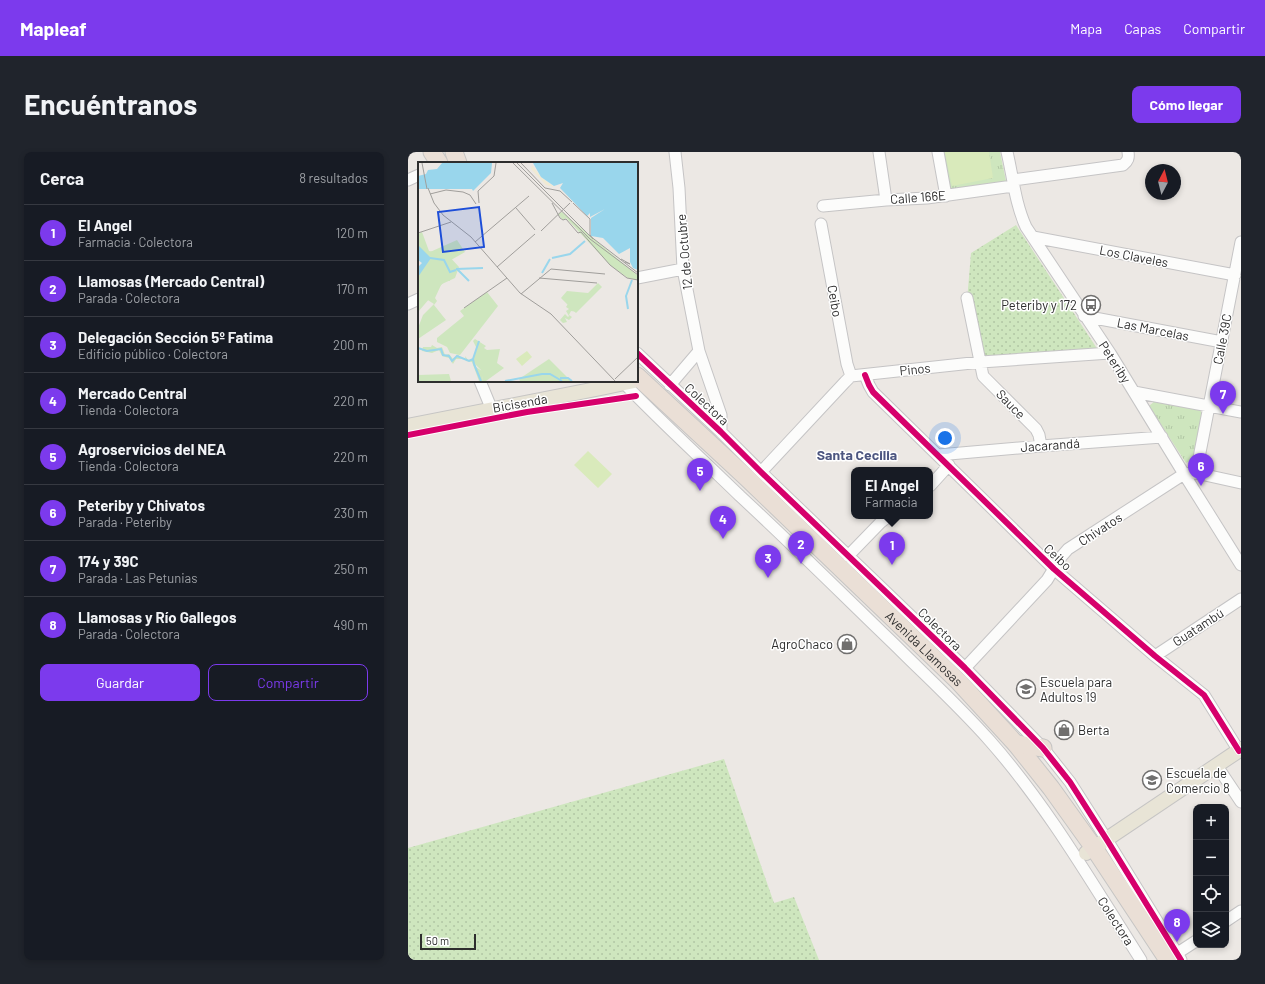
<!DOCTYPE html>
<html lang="es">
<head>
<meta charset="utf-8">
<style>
	:root { --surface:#171b24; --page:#20242c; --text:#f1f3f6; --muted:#9ea1a6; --line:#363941; --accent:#7c3aed }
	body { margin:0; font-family:Barlow,sans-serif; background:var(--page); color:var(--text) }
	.controls { position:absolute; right:12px; bottom:12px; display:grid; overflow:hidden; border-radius:8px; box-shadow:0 2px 6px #0003 }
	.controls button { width:36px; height:36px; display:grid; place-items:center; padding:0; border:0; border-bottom:1px solid var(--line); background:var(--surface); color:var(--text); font:20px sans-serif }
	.compass { position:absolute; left:737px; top:12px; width:36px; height:36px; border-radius:50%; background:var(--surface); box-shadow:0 2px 6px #0003; rotate:7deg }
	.scale { position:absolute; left:12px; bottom:10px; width:56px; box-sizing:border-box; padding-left:4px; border:2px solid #2e2e2e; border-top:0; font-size:11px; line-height:14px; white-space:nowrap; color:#2e2e2e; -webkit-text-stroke:3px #fff; paint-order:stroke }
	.you { position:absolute; left:537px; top:286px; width:14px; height:14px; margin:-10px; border:3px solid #fff; border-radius:50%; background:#1a73e8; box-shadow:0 0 0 6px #1a73e833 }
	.badge { display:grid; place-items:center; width:26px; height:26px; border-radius:50%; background:var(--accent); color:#fff; font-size:13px; font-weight:700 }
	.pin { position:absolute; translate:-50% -33px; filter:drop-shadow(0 1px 2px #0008) }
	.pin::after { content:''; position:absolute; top:21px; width:14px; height:12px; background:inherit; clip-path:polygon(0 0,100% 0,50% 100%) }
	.popup { position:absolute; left:443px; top:315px; width:82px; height:52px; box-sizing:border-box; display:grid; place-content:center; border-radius:8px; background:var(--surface); filter:drop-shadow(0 1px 3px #0005); font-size:13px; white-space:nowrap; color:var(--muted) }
	.popup b { font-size:15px; color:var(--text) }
	.popup::after { content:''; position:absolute; left:50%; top:100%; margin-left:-8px; border:8px solid transparent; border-top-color:var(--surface) }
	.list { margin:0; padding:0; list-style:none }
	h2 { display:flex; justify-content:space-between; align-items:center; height:52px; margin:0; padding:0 16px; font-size:17px }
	h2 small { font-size:13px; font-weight:400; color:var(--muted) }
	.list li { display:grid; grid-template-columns:26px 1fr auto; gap:12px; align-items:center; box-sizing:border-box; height:56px; padding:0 16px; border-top:1px solid var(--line) }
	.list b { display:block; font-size:15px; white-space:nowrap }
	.list p { margin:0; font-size:13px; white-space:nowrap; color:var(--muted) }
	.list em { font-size:13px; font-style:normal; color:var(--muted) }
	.actions { display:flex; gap:8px; padding:12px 16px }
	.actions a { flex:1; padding:9px 0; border:1px solid var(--accent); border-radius:8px; text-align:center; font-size:14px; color:var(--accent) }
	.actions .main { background:var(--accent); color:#fff }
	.icon { flex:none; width:22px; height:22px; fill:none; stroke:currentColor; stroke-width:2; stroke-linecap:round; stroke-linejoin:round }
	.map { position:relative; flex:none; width:833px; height:808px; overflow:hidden; border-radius:8px }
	header { display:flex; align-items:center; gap:24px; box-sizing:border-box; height:56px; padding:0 20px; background:var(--accent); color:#fff }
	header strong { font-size:19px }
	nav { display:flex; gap:22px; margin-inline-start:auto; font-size:14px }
	.intro { display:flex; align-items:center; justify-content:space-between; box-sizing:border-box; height:96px; padding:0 24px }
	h1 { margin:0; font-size:28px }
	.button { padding:10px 18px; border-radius:8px; background:var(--accent); color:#fff; font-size:14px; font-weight:700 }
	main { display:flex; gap:24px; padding:0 24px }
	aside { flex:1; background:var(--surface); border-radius:8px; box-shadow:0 2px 6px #0003 }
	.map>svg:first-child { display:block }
</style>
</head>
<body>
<header>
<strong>Mapleaf</strong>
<nav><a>Mapa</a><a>Capas</a><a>Compartir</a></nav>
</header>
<div class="intro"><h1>Encuéntranos</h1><a class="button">Cómo llegar</a></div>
<main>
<aside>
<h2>Cerca<small>8 resultados</small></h2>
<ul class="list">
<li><span class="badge">1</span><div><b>El Angel</b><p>Farmacia · Colectora</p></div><em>120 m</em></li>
<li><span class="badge">2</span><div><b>Llamosas (Mercado Central)</b><p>Parada · Colectora</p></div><em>170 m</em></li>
<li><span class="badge">3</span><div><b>Delegación Sección 5º Fatima</b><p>Edificio público · Colectora</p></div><em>200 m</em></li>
<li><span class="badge">4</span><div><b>Mercado Central</b><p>Tienda · Colectora</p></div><em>220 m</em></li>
<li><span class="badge">5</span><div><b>Agroservicios del NEA</b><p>Tienda · Colectora</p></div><em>220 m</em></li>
<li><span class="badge">6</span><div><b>Peteriby y Chivatos</b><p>Parada · Peteriby</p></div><em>230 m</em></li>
<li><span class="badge">7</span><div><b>174 y 39C</b><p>Parada · Las Petunias</p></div><em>250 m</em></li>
<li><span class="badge">8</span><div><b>Llamosas y Río Gallegos</b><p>Parada · Colectora</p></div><em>490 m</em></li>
</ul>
<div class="actions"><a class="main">Guardar</a><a>Compartir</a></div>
</aside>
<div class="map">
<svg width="833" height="808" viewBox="0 0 833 808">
	<defs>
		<pattern id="grass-dots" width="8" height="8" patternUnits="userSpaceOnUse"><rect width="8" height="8" fill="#cee6be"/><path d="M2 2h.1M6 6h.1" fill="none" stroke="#b1c6a4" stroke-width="1.8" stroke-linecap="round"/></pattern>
		<pattern id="park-tufts" width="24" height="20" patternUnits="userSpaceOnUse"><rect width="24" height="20" fill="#cee6be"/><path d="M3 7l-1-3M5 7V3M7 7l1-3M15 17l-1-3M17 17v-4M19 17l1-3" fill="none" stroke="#b1c6a4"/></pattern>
	</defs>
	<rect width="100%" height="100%" fill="#ece8e4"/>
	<!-- grass -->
	<path fill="url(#grass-dots)" d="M608,73L690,198L571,206L559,149L563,101Z
		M316,607L366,751L386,745L411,808H0V696Z"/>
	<!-- park -->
	<path fill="url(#park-tufts)" d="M535,0H592L598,29L548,39L541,37Z
		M748,248L791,257L796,264L789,305L778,311L741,254Z"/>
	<!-- pitch -->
	<path fill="#d9eabb" d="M537,0H581L585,26L544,34Z
		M180,299L204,322L190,336L166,313Z"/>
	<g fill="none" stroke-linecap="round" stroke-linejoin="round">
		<!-- minor casing -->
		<g stroke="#c5c4c5" stroke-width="13">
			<path id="minor" d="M267,0L271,36L275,117L291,199L313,263V280
				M471,0L478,48
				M530,0L538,44
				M599,0C605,25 607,51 618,75L702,201L776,322L833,413
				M0,28L11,23
				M605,28L715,13C720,9 721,6 720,0
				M415,54L478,48L519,46L605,34
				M413,72L439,212L443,224
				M625,85L827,123
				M229,126L275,117
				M559,146L575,224L628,277L631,283L633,294
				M0,152L11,147
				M676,164L814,190
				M229,201L313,280L353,320L557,516L635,596L662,630L699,688L773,808
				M457,223L461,233L465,240L646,417L747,504L796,543L831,599
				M72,229L84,258
				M214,229C252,269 293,306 332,344C385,393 436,444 488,494C519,525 552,555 582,589C641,656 685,733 733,808
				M262,233L291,199
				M726,240L833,260
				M530,303L633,294L754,285
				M353,320L437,230L443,224L573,210L702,201
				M788,321L833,90
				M522,334L541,313
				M440,404L473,370L481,364
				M747,504L833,447
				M557,516L639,428L653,405L660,397L776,322L788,321L833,331
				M809,614L833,650
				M818,769L833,759
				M768,802L788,789"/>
		</g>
		<!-- major casing -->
		<g stroke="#c6c5c4" stroke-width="16">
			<path id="major" d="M0,274L198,235L226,229
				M678,701L833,597"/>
		</g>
		<!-- highway casing -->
		<g stroke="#c6c5c4" stroke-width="19">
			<g id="highway">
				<path d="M24,0L31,11"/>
				<path d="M46,0L50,11"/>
				<path id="s1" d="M229,224L339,326L551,530L608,592L643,636L686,696L760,808"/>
				<path d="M608,592L635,596"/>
			</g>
		</g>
		<!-- minor -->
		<use href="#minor" stroke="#fcfcfb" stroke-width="11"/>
		<!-- major -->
		<use href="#major" stroke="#e8e4d6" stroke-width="14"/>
		<!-- highway -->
		<use href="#highway" stroke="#eadfd6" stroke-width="17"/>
		<!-- cycleway casing -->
		<g stroke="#fff" stroke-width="8">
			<path id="cycleway" d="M229,201L313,280L353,320L557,516L635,596L662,630L699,688L773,808
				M457,223L461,233L465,240L646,417L747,504L796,543L831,599
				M0,283L119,260L228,244"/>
		</g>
		<!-- cycleway -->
		<use href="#cycleway" stroke="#d6006c" stroke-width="6"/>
	</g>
	<!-- icons -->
	<defs>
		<g id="bus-ring" transform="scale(1)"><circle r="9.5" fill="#fff" stroke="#706f6e" stroke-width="1.5"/><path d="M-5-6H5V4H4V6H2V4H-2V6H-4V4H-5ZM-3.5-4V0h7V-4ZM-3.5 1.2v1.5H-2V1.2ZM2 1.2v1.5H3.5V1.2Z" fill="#706f6e"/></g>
		<g id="shop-ring" transform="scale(1)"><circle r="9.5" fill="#fff" stroke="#706f6e" stroke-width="1.5"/><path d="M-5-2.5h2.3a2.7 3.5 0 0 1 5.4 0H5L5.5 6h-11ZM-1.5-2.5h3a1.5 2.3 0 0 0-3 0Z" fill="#706f6e"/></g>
		<g id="school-ring" transform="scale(1)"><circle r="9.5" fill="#fff" stroke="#706f6e" stroke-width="1.5"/><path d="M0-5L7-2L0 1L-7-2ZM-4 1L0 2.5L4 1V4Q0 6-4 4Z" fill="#706f6e"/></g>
	</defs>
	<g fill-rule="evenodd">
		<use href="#bus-ring" x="683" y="153"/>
		<use href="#shop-ring" x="439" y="492"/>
		<use href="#school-ring" x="618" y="537"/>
		<use href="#shop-ring" x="656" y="578"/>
		<use href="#school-ring" x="744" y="628"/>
	</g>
	<g text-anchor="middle" stroke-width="3" stroke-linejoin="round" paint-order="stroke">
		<!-- street labels -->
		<g font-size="13" fill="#2e2e2e" stroke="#fff">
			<text transform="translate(510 45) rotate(-4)" y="5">Calle 166E</text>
			<text transform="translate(276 100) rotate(-95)" y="5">12 de Octubre</text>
			<text transform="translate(726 104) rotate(11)" y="5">Los Claveles</text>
			<text transform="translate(427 149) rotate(80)" y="5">Ceibo</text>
			<text transform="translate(745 177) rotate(11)" y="5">Las Marcelas</text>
			<text transform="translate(814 187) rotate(-79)" y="5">Calle 39C</text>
			<text transform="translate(707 210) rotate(57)" y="5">Peteriby</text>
			<text transform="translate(507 217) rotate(-6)" y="5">Pinos</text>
			<text transform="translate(112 251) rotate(-10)" y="5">Bicisenda</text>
			<text transform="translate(299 252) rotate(43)" y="5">Colectora</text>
			<text transform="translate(603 252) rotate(46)" y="5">Sauce</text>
			<text transform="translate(642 293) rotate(-4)" y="5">Jacarandá</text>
			<text transform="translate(692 377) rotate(-33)" y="5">Chivatos</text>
			<text transform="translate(650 405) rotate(43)" y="5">Ceibo</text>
			<text transform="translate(790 475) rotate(-33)" y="5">Guatambú</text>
			<text transform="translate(532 477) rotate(44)" y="5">Colectora</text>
			<text dy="5" stroke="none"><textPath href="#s1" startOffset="396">Avenida Llamosas</textPath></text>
			<text transform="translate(708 769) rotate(57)" y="5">Colectora</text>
		</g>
		<!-- poi labels -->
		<g font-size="13" fill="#2e2e2e" stroke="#fff" text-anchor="start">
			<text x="669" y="158" text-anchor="end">Peteriby y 172</text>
			<text x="425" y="497" text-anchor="end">AgroChaco</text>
			<text x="632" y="535">Escuela para<tspan x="632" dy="15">Adultos 19</tspan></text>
			<text x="670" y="583">Berta</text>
			<text x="758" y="626">Escuela de<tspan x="758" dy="15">Comercio 8</tspan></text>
		</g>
		<!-- neighbourhood labels -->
		<g font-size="14" font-weight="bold" fill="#4d5680" stroke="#fff">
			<text x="449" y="308">Santa Cecilia</text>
		</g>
	</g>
	<!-- overview -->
	<g transform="translate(10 10)">
		<rect width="220" height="220" fill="#ece8e4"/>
		<path d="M144,50L220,114V118L210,116L193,104L148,56L145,58L140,52ZM39,78L47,90L33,98L32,119L28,118L23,123L17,136L19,139L16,143L28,158L0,177V166L5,153L16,142L2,133L0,122L12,90ZM69,130L80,144L42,193L32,191L29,185L19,180V176L46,154L42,149ZM57,177L68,184L66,186L69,188L82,187L79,201L86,206L68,219H65L63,208L56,201L55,196L59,187L55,179ZM131,197L153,219H102L101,217Z" fill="#cee6be"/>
		<path d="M150,142L159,150L153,149L151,153L154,155L151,158L147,156L149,160L145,161L142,158L147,152L150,155L151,154L148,149L151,147L148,145ZM14,183L19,186L24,185L27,193L31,192L35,197L40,192L43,197H38L35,202L31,196L24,194L21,188L14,191L4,189L5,185H13ZM47,194L50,198L56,197L58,205L64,209L65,219H61L54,200L48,199ZM31,212L33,219H0V213Z" fill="#cee6be"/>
		<path d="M114,3L123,15L136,25L128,23L113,7Z" fill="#f0ead3"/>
		<path d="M4,70L11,89L30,93L41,105L37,116L24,122L0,150V111L7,103L0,95V72ZM180,121L184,125L158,151L143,136L149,129L170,131Z" fill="#cee6be"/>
		<path d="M109,189L114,195L104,204L98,197Z" fill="#d9eabb"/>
		<path d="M24,1H74L73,11L55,29L54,27H0V14L8,12L10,8L19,7ZM115,1H220V108L215,106L212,100V86L201,92L185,76L173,74V56L187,47L172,55V51L169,54L142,26L145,21L136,24L123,15ZM0,83L13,96L0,115V105L4,101L0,98Z" fill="#99d6ec"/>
		<path fill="none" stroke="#99d6ec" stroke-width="2" d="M12,96L26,98L32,110L38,108M134,96L152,92L167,79M38,107L65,106M39,107L51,119M124,111L132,97M210,147L208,134L214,118M0,186L9,189L23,187L25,193L31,194L34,199L39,194L51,199L55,197L56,202M55,197L61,179M56,202L63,219M142,216H150L154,219M87,219L124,212H132L144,219"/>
		<path fill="none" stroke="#a09e9b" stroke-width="1" d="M4,1L9,27M95,1L172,77L220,113M99,1L172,74L220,111M103,1L127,26L142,29L154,40M10,26L16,41L25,53L53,75L102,131L133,152L197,219M12,32L28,28L45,30L52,33L58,42M61,41L60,29L76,14L78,1M134,41L142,56L145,58L148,57L160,71L163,70L192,103L209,116L220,118M155,41L172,57V73L175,77M98,46L117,68M123,69L152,41M0,71L33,60M57,80L111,34M203,97L212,102L207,100M79,105L117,72M121,116L179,121M103,132L133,107L187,112M46,146L89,116M197,217L220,195"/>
		<path fill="#1d4ed8" fill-opacity="0.15" stroke="#1d4ed8" stroke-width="2" d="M61,45L66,85L25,90L20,50Z"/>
		<rect width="220" height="220" fill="none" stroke="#2e2e2e" stroke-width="2"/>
	</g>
</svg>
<div class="controls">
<button>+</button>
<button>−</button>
<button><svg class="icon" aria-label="locate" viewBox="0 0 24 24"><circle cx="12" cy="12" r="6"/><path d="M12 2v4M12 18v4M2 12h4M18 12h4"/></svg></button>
<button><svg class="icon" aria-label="layers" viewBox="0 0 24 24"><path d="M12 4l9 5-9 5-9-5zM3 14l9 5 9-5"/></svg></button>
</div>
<svg class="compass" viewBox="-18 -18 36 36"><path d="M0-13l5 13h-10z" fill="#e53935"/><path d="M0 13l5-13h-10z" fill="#9ea1a6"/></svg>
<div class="scale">50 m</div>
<div class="you"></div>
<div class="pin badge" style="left:484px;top:413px">1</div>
<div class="popup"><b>El Angel</b>Farmacia</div>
<div class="pin badge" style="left:393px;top:412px">2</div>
<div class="pin badge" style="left:360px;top:426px">3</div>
<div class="pin badge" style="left:315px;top:387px">4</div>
<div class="pin badge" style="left:292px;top:339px">5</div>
<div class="pin badge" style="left:793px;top:334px">6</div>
<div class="pin badge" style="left:815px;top:262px">7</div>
<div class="pin badge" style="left:769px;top:790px">8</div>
</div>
</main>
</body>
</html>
